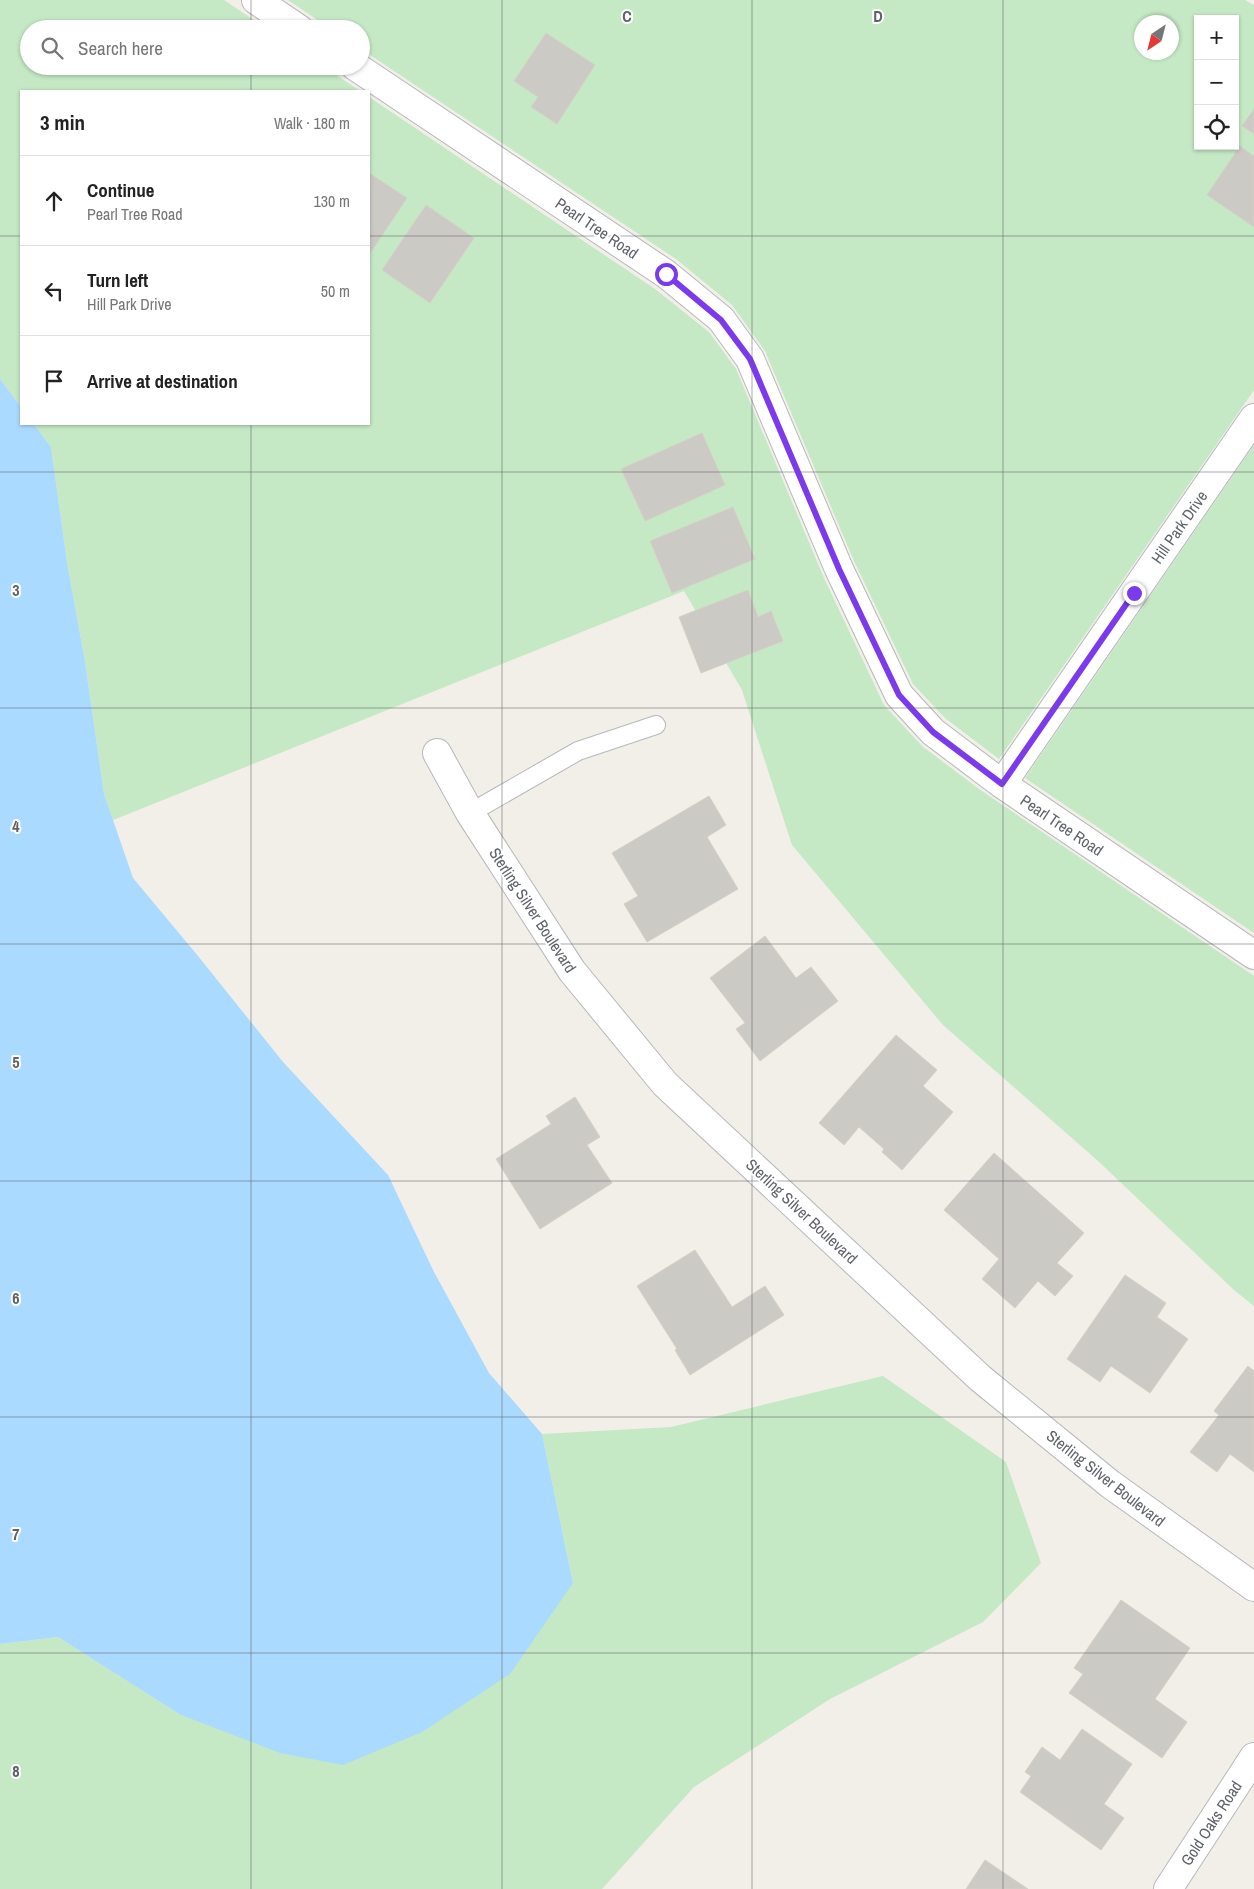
<!DOCTYPE html>
<html lang="en">
<head>
<meta charset="utf-8">
<style>
	:root { --surface:#fff; --page:#f6f6f6; --text:#222; --muted:#767676; --line:#e0e0e0 }
	body { margin:0; font-family:"Archivo Narrow",sans-serif; background:var(--page); color:var(--text) }
	.controls { position:absolute; right:15px; top:15px; display:grid; overflow:hidden; border-radius:0px; box-shadow:0 1px 4px #0004 }
	.controls button { width:45px; height:45px; display:grid; place-items:center; padding:0; border:0; border-bottom:1px solid var(--line); background:var(--surface); color:var(--text); font:25px sans-serif }
	.compass { position:absolute; left:1134px; top:15px; width:45px; height:45px; border-radius:50%; background:var(--surface); box-shadow:0 1px 4px #0004; rotate:215deg }
	.stop { position:absolute; width:15px; height:15px; margin:-11px; border:4px solid #7c3aed; border-radius:50%; background:#fff }
	.stop.end { background:#7c3aed; border-color:#fff; box-shadow:0 1px 5px #0008 }
	.list { margin:0; padding:0; list-style:none }
	h2 { display:flex; justify-content:space-between; align-items:center; height:65px; margin:0; padding:0 20px; font-size:21px }
	h2 small { font-size:16px; font-weight:400; color:var(--muted) }
	.list li { display:grid; grid-template-columns:32px 1fr auto; gap:15px; align-items:center; box-sizing:border-box; height:90px; padding:0 20px; border-top:1px solid var(--line) }
	.list b { display:block; font-size:19px; white-space:nowrap }
	.list p { margin:0; font-size:16px; white-space:nowrap; color:var(--muted) }
	.list em { font-size:16px; font-style:normal; color:var(--muted) }
	.icon { flex:none; width:28px; height:28px; fill:none; stroke:currentColor; stroke-width:2; stroke-linecap:round; stroke-linejoin:round }
	.map { position:relative; flex:none; width:1254px; height:1889px; overflow:hidden }
	.search { position:absolute; background:var(--surface); box-shadow:0 1px 4px #0004; left:20px; top:20px; width:350px; height:55px; display:flex; align-items:center; gap:12px; box-sizing:border-box; padding:0 18px; border-radius:28px; color:var(--muted); font-size:19px }
	.panel { position:absolute; background:var(--surface); box-shadow:0 1px 4px #0004; left:20px; top:90px; width:350px; height:335px; border-radius:0px }
	.map>svg:first-child { display:block }
</style>
</head>
<body>
<div class="map">
<svg width="1254" height="1889" viewBox="0 0 1254 1889">
	<rect width="100%" height="100%" fill="#f1efe8"/>
	<!-- green -->
	<path fill="#c5e8c5" fill-rule="evenodd" d="M0,0H224L267,29H29V66H323L360,91H21V407L0,379Z
		M288,0H1245L1254,5V390L999,759L945,718L913,684L854,561L765,351L732,305L676,259L361,49V29H331ZM1198,19H1235V146H1198ZM1142,22H1172V52H1142Z
		M369,97L655,289L709,332L736,369L824,578L884,705L922,746L979,789L1254,976V1306L1234,1290L1097,1160L943,1025L792,845L742,690L684,591L113,820L104,794L85,662L67,562L51,447L34,424H369Z
		M1254,445V933L1025,778Z
		M883,1376L1006,1462L1041,1563L983,1622L830,1699L694,1787L602,1889H0V1644L58,1637L179,1714L573,1583L542,1434L671,1427Z"/>
	<!-- water -->
	<path fill="#aadaff" d="M0,379L21,407V424H34L51,447L67,562L85,662L104,794L133,878L198,956L283,1062L388,1175L433,1270L489,1373L542,1434L573,1583L510,1674L422,1732L343,1765L280,1753L179,1714L58,1637L0,1644Z"/>
	<!-- building -->
	<path fill="#cccac5" stroke="#d6d1c6" d="M546,33L595,65L557,124L531,107L538,97L514,81Z
		M1254,109V134L1242,126Z
		M1240,146L1254,156V227L1207,195Z
		M369,173L407,198L369,255Z
		M426,205L474,238L430,303L382,270Z
		M702,433L725,485L645,521L621,469Z
		M733,507L755,559L672,593L650,541Z
		M748,590L758,617L771,611L783,641L701,673L679,617Z
		M709,796L726,825L707,837L738,889L647,942L624,904L638,896L612,853Z
		M765,936L796,978L811,967L838,1001L760,1061L736,1029L745,1023L710,978Z
		M896,1035L937,1070L923,1086L953,1112L902,1170L882,1152L884,1149L859,1127L844,1145L819,1123Z
		M575,1097L600,1137L587,1145L612,1183L540,1229L496,1159L551,1124L546,1116Z
		M994,1153L1084,1233L1057,1263L1073,1276L1055,1296L1038,1281L1015,1308L982,1279L999,1259L944,1210Z
		M695,1250L732,1307L765,1286L784,1315L690,1375L675,1350L677,1349L637,1286Z
		M1125,1275L1166,1303L1157,1317L1188,1339L1150,1393L1111,1366L1100,1382L1067,1359Z
		M1248,1366L1254,1371V1472L1230,1454L1217,1472L1190,1452L1219,1415L1214,1411Z
		M1121,1600L1190,1648L1155,1699L1187,1722L1162,1758L1069,1693L1083,1674L1074,1668Z
		M1082,1729L1132,1764L1104,1804L1124,1818L1101,1850L1020,1792L1031,1776L1025,1772L1042,1747L1060,1760Z
		M985,1860L1028,1889H966Z"/>
	<g fill="none" stroke-linecap="round" stroke-linejoin="round">
		<!-- service casing -->
		<g stroke="#b5b8bc" stroke-width="20">
			<path id="service" d="M470,813L578,751L656,725"/>
		</g>
		<!-- minor casing -->
		<g stroke="#b5b8bc" stroke-width="30">
			<path id="minor" d="M256,0L299,29
				M355,66L666,274L721,319L750,359L839,569L899,695L933,732L1002,784L1254,955
				M437,753L470,813L572,971L665,1084L980,1378L1110,1484L1254,1587
				M1002,784L1254,418
				M1168,1889L1254,1757"/>
		</g>
		<!-- service -->
		<use href="#service" stroke="#fff" stroke-width="18"/>
		<!-- minor -->
		<use href="#minor" stroke="#fff" stroke-width="28"/>
	</g>
	<g fill="none" stroke-linecap="round" stroke-linejoin="round">
		<!-- route -->
		<path stroke="#7c3aed" stroke-width="6" d="M666,274L721,320L750,359L839,569L899,695L933,732L1002,784L1134,593"/>
	</g>
	<!-- grid -->
	<path fill="none" stroke="#5f6368" stroke-width="1" stroke-opacity="0.55" d="M251,0V29M502,0V1889M752,0V1889M1003,0V1889M251,66V91M0,236H21M369,236H1254M251,424V1889M0,472H1254M0,708H1254M0,944H1254M0,1181H1254M0,1417H1254M0,1653H1254"/>
	<g text-anchor="middle" stroke-width="4" stroke-linejoin="round" paint-order="stroke">
		<!-- street labels -->
		<g font-size="16" fill="#5f6368" stroke="#fff">
			<text transform="translate(597 228) rotate(34)" y="6">Pearl Tree Road</text>
			<text transform="translate(1179 527) rotate(-55)" y="6">Hill Park Drive</text>
			<text transform="translate(1062 825) rotate(34)" y="6">Pearl Tree Road</text>
			<text transform="translate(533 910) rotate(57)" y="6">Sterling Silver Boulevard</text>
			<text transform="translate(802 1211) rotate(43)" y="6">Sterling Silver Boulevard</text>
			<text transform="translate(1106 1478) rotate(38)" y="6">Sterling Silver Boulevard</text>
			<text transform="translate(1211 1823) rotate(-57)" y="6">Gold Oaks Road</text>
		</g>
	</g>
	<g font-size="16" text-anchor="middle" font-weight="bold" fill="#5f6368" stroke="#fff" stroke-width="4" stroke-linejoin="round" paint-order="stroke">
		<text x="627" y="22">C</text>
		<text x="878" y="22">D</text>
		<text x="16" y="596">3</text>
		<text x="16" y="832">4</text>
		<text x="16" y="1068">5</text>
		<text x="16" y="1304">6</text>
		<text x="16" y="1540">7</text>
		<text x="16" y="1777">8</text>
	</g>
</svg>
<div class="controls">
<button>+</button>
<button>−</button>
<button><svg class="icon" aria-label="locate" viewBox="0 0 24 24"><circle cx="12" cy="12" r="6"/><path d="M12 2v4M12 18v4M2 12h4M18 12h4"/></svg></button>
</div>
<svg class="compass" viewBox="-18 -18 36 36"><path d="M0-13l5 13h-10z" fill="#e53935"/><path d="M0 13l5-13h-10z" fill="#767676"/></svg>
<div class="stop" style="left:666px;top:274px"></div>
<div class="stop end" style="left:1134px;top:593px"></div>
<div class="search"><svg class="icon" aria-label="search" viewBox="0 0 24 24"><circle cx="10" cy="10" r="6"/><path d="M15 15l6 6"/></svg>Search here</div>
<section class="panel">
<h2>3 min<small>Walk · 180 m</small></h2>
<ul class="list">
<li><svg class="icon" aria-label="ahead" viewBox="0 0 24 24"><path d="M12 20V5M6 11l6-6 6 6"/></svg><div><b>Continue</b><p>Pearl Tree Road</p></div><em>130 m</em></li>
<li><svg class="icon" aria-label="left" viewBox="0 0 24 24"><path d="M17 20v-9H6M10 6l-5 5 5 5"/></svg><div><b>Turn left</b><p>Hill Park Drive</p></div><em>50 m</em></li>
<li><svg class="icon" aria-label="arrive" viewBox="0 0 24 24"><path d="M6 21V4h12l-3 4 3 4H6"/></svg><div><b>Arrive at destination</b></div></li>
</ul>
</section>
</div>
</body>
</html>
